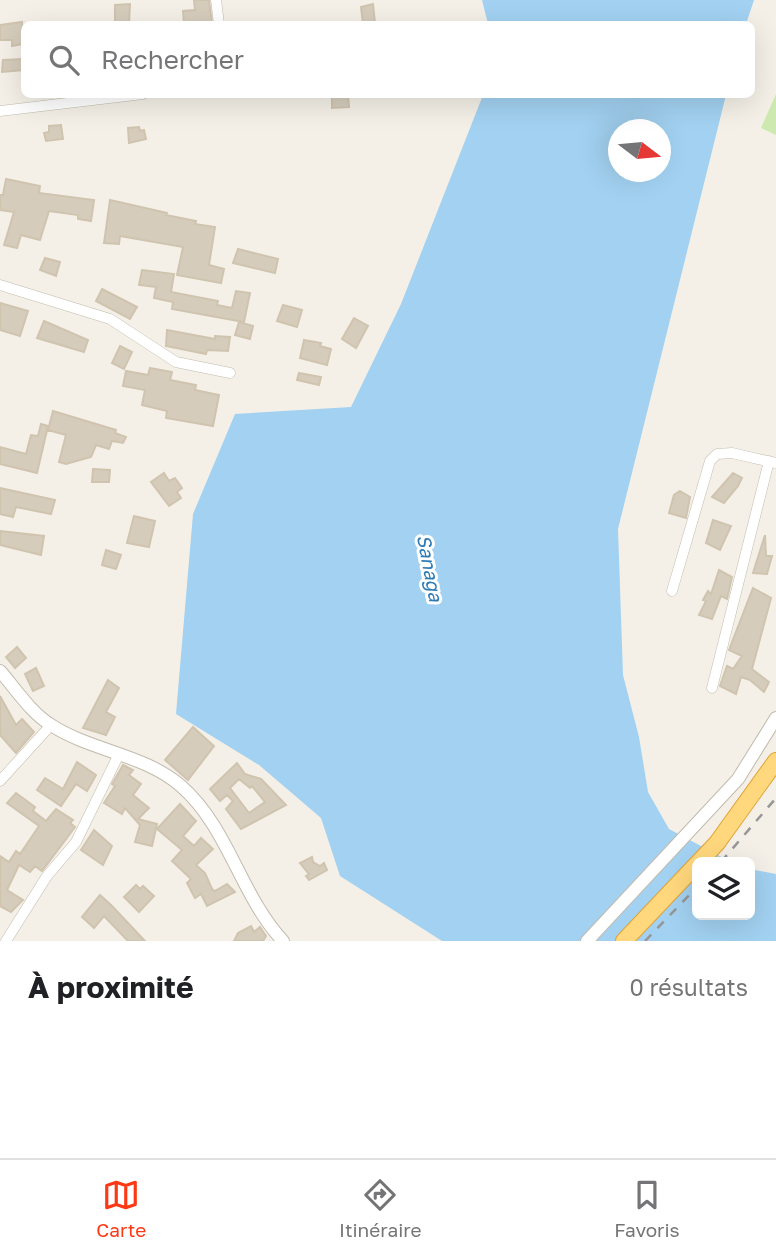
<!DOCTYPE html>
<html lang="fr">
<head>
<meta charset="utf-8">
<style>
	:root { --surface:#fff; --page:#f6f6f6; --text:#202124; --muted:#757577; --line:#e0e0e0; --accent:#fd3814 }
	body { margin:0; font-family:"Golos Text",sans-serif; background:var(--page); color:var(--text) }
	.controls { position:absolute; right:21px; bottom:21px; display:grid; overflow:hidden; border-radius:10px; box-shadow:0 7px 28px #0002 }
	.controls button { width:63px; height:63px; display:grid; place-items:center; padding:0; border:0; border-bottom:2px solid var(--line); background:var(--surface); color:var(--text); font:35px sans-serif }
	.compass { position:absolute; left:608px; top:119px; width:63px; height:63px; border-radius:50%; background:var(--surface); box-shadow:0 7px 28px #0002; rotate:106deg }
	.list { margin:0; padding:0; list-style:none }
	h2 { display:flex; justify-content:space-between; align-items:center; height:91px; margin:0; padding:0 28px; font-size:30px }
	h2 small { font-size:23px; font-weight:400; color:var(--muted) }
	.icon { flex:none; width:38px; height:38px; fill:none; stroke:currentColor; stroke-width:2; stroke-linecap:round; stroke-linejoin:round }
	.map { position:relative; flex:none; width:776px; height:941px; overflow:hidden }
	.search { position:absolute; background:var(--surface); box-shadow:0 7px 28px #0002; left:21px; right:21px; top:21px; height:77px; display:flex; align-items:center; gap:18px; box-sizing:border-box; padding:0 24px; border-radius:10px; color:var(--muted); font-size:26px }
	.sheet { height:217px; background:var(--surface) }
	nav { display:flex; justify-content:space-around; align-items:center; box-sizing:border-box; height:98px; border-top:2px solid var(--line); background:var(--surface); font-size:19px; color:var(--muted) }
	nav a { display:grid; justify-items:center; gap:4px }
	nav .on { color:var(--accent) }
	.map>svg:first-child { display:block }
</style>
</head>
<body>
<div class="map">
<svg width="776" height="941" viewBox="0 0 776 941">
	<rect width="100%" height="100%" fill="#f4f0e7"/>
	<!-- green -->
	<path fill="#cee9af" d="M776,94V135L761,128Z"/>
	<!-- water -->
	<path fill="#a2d1f1" fill-rule="evenodd" d="M482,0H754L746,24H488Z
		M483,95H726L618,529L623,675L639,737L648,792L669,829L731,862H697V915H750V869L776,874V941H442L340,876L321,818L259,765L176,714L193,514L235,414L351,407L401,304ZM618,130H660V172H618Z"/>
	<!-- building -->
	<path fill="#d5ccbc" stroke="#d0c4af" stroke-width="2" fill-rule="evenodd" d="M194,0H209L212,24H184L183,11L195,10Z
		M130,4L129,24H115V5Z
		M373,4L375,23L363,24L361,7Z
		M22,22L23,44L12,46V40H0V25Z
		M24,59V70L2,72L3,60Z
		M332,94H348L349,107L332,108Z
		M61,125L63,139L46,141L44,133L49,132V126Z
		M139,127L140,131L144,130L146,139L129,143L128,128Z
		M6,179L40,186L39,193L94,200L91,221L78,219V215L49,211L40,240L21,235L17,248L4,245L14,212L0,210V195H3Z
		M110,200L167,213L166,215L196,221L195,224L215,227L209,265L224,269L221,283L177,275L183,247L120,236L119,244L104,243Z
		M238,249L278,259L275,273L233,263Z
		M45,258L60,262L56,276L40,270Z
		M142,270L174,274L171,292L218,301L217,305L232,308L236,291L250,293L244,322L172,309L173,302L154,298L156,287L139,285Z
		M102,289L137,307L130,319L96,301Z
		M0,303L28,311L20,336L0,330Z
		M283,305L302,310L297,327L277,321Z
		M354,318L368,326L356,348L342,339Z
		M44,321L88,340L84,352L37,338Z
		M239,322L253,326L250,339L235,335Z
		M167,330L215,339V336L230,337L228,351L207,350L206,354L166,346Z
		M304,340L321,343L320,346L331,349L327,365L300,358Z
		M120,346L132,352L124,369L112,363Z
		M150,368L172,372L170,380L196,385L195,390L219,395L213,426L166,418L167,411L142,405L145,390L123,386L126,371L148,375Z
		M299,373L321,377L319,385L297,380Z
		M53,411L116,430L115,433L126,437L123,443L112,441L109,449L96,445L91,457L66,464L59,462L66,435L48,430Z
		M41,424L48,426L37,473L0,464V447L26,454L31,435L38,436Z
		M93,469L110,470L109,482H92Z
		M164,473L169,481L175,478L182,488L177,492L181,498L169,506L151,482Z
		M733,473L742,478L738,486L724,503L712,497Z
		M0,488L55,500L51,514L16,507L13,517L0,514Z
		M680,491L690,497L686,518L669,513L674,495Z
		M134,516L155,521L149,547L127,543Z
		M713,520L731,526L720,550L706,543Z
		M0,531L44,536L41,555L0,545Z
		M765,535L766,556H772L767,574L753,573Z
		M106,550L121,555L116,569L102,565Z
		M719,570L732,577L727,599L721,596L712,619L699,615L706,601L703,600L708,591L711,594Z
		M753,588L771,598L752,669L769,682L764,692L750,680L741,677L736,694L720,686L727,666L733,669L742,656L729,650Z
		M17,647L26,658L15,668L6,657Z
		M36,668L44,686L33,691L25,674Z
		M108,680L119,688L106,712L115,717L106,735L83,728Z
		M0,696L16,725L22,719L34,732L16,753L0,735Z
		M193,727L214,746L188,780L165,760Z
		M77,762L96,775L87,791L76,784L61,806L37,790L45,778L63,789Z
		M237,763L245,774L261,779L286,805L241,829L226,809L233,801L227,795L220,801L210,789ZM239,779L250,788L252,786L265,802L249,813L230,788Z
		M123,765L133,770L129,775L141,784L133,795L149,808L138,819L157,824L152,846L135,842L140,825L125,808L122,814L104,803L115,786L112,784Z
		M16,793L35,807L33,811L46,821L56,809L73,820L70,823L75,827L42,871L35,866L30,872L19,865L7,890L23,900L11,912L0,906V856L9,862L16,851L20,854L39,826L7,803Z
		M180,804L196,821L183,836L194,846L201,838L213,849L196,865L205,873L212,889L215,891L227,884L235,892L207,906L201,894L195,898L187,883L191,879L172,861L182,850L157,829Z
		M94,830L112,846L103,865L81,850Z
		M312,857L313,862L320,866L324,863L327,870L309,880L306,876L309,874L300,863Z
		M136,885L140,889L143,886L154,896L139,912L124,897Z
		M100,895L112,906L145,941H128L104,916L94,928L82,917Z
		M251,926L254,932L260,927L266,936L263,941H234L238,933Z"/>
	<g fill="none" stroke-linecap="round" stroke-linejoin="round">
		<!-- minor casing -->
		<g stroke="#c2bbac" stroke-width="11">
			<path id="minor" d="M216,0L219,24
				M0,111L143,94
				M0,285L110,319L176,362L230,373
				M672,591L710,461L717,454L732,453L776,463
				M712,688L769,461
				M0,781L51,725
				M6,941L47,876L76,842L119,754"/>
		</g>
		<!-- tertiary casing -->
		<g stroke="#c2bbac" stroke-width="14">
			<path id="tertiary" d="M0,671C15,688 31,713 51,725C91,751 144,754 181,786C229,828 240,895 283,941
				M587,941L738,779L776,718"/>
		</g>
		<!-- trunk casing -->
		<g stroke="#e0a234" stroke-width="18">
			<path id="trunk" d="M699,862L717,843L776,761
				M624,941L697,864"/>
		</g>
		<!-- minor -->
		<use href="#minor" stroke="#fff" stroke-width="10"/>
		<!-- tertiary -->
		<use href="#tertiary" stroke="#fff" stroke-width="12"/>
		<!-- trunk -->
		<use href="#trunk" stroke="#ffd77d" stroke-width="16"/>
		<!-- rail -->
		<path stroke="#969696" stroke-width="2.5" stroke-dasharray="9 9" stroke-linecap="butt" d="M721,862L776,798
			M645,941L697,887"/>
	</g>
	<g text-anchor="middle" stroke-width="6" stroke-linejoin="round" paint-order="stroke">
		<!-- water labels -->
		<g font-size="19" font-style="italic" fill="#2d7bb5" stroke="#fff">
			<text transform="translate(430 568) rotate(79)" y="7">Sanaga</text>
		</g>
	</g>
</svg>
<div class="controls">
<button><svg class="icon" aria-label="layers" viewBox="0 0 24 24"><path d="M12 4l9 5-9 5-9-5zM3 14l9 5 9-5"/></svg></button>
</div>
<svg class="compass" viewBox="-18 -18 36 36"><path d="M0-13l5 13h-10z" fill="#e53935"/><path d="M0 13l5-13h-10z" fill="#757577"/></svg>
<div class="search"><svg class="icon" aria-label="search" viewBox="0 0 24 24"><circle cx="10" cy="10" r="6"/><path d="M15 15l6 6"/></svg>Rechercher</div>
</div>
<section class="sheet">
<h2>À proximité<small>0 résultats</small></h2>
<ul class="list">
</ul>
</section>
<nav>
<a class="on"><svg class="icon" aria-label="map" viewBox="0 0 24 24"><path d="M3 6l6-2 6 2 6-2v14l-6 2-6-2-6 2zM9 4v14M15 6v14"/></svg>Carte</a>
<a><svg class="icon" aria-label="directions" viewBox="0 0 24 24"><path d="M12 3l9 9-9 9-9-9zM9 14v-3h6M13 9l2 2-2 2"/></svg>Itinéraire</a>
<a><svg class="icon" aria-label="saved" viewBox="0 0 24 24"><path d="M7 4h10v16l-5-4-5 4z"/></svg>Favoris</a>
</nav>
</body>
</html>
